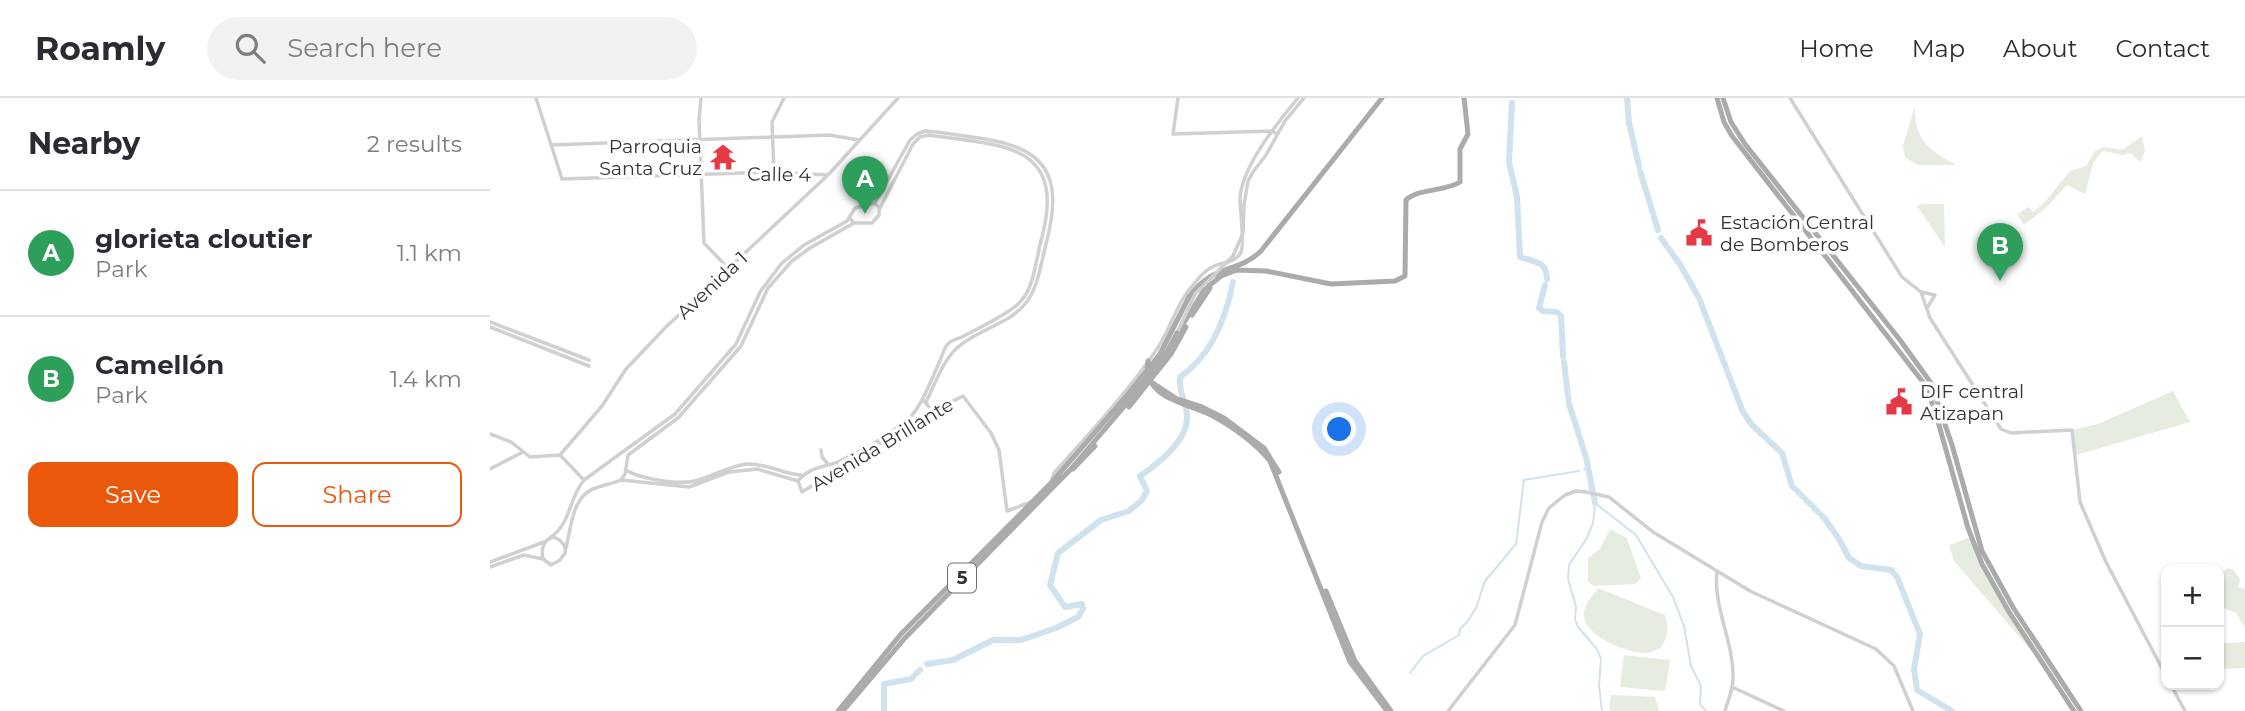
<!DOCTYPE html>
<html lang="en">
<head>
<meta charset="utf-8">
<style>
	:root { --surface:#fff; --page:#f2f2f3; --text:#2b2b33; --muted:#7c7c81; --line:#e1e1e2; --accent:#ea580c }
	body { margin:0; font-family:Montserrat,sans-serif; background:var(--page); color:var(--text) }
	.controls { position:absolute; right:21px; bottom:21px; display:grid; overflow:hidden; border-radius:14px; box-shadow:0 2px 5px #0004 }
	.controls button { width:63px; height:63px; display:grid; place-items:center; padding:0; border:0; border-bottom:2px solid var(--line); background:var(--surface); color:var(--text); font:35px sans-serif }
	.you { position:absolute; left:850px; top:332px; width:24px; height:24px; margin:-18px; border:5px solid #fff; border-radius:50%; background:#1a73e8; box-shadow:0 0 0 10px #1a73e833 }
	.badge { display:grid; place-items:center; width:46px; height:46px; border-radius:50%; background:var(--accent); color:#fff; font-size:23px; font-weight:700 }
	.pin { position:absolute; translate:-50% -58px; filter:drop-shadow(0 2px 4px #0008) }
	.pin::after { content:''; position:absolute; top:37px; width:24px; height:21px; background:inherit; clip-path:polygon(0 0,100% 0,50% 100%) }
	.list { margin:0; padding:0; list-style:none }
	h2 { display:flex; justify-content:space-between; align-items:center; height:91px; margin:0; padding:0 28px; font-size:30px }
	h2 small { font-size:23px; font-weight:400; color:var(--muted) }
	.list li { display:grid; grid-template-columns:46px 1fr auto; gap:21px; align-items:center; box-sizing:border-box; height:126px; padding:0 28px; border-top:2px solid var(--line) }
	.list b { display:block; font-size:26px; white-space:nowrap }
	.list p { margin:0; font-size:23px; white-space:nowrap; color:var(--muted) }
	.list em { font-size:23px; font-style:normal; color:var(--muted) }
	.actions { display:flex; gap:14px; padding:21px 28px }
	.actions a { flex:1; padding:16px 0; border:2px solid var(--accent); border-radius:14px; text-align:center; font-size:24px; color:var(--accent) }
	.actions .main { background:var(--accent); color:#fff }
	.icon { flex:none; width:38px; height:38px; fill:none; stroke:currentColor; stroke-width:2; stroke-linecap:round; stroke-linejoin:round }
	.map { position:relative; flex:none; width:1755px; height:613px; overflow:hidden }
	header { display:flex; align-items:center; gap:42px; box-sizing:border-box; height:98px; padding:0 35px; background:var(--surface); border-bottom:2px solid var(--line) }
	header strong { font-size:33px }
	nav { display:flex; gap:38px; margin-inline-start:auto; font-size:24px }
	.search { width:490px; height:63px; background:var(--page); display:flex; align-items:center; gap:18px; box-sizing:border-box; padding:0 24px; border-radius:38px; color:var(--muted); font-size:26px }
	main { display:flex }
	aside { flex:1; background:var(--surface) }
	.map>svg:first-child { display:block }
</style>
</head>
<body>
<header>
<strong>Roamly</strong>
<div class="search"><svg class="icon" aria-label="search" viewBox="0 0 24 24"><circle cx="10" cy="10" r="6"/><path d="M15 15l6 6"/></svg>Search here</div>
<nav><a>Home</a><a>Map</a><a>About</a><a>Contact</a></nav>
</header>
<main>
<aside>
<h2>Nearby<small>2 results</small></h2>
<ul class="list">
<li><span class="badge" style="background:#2e9e5b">A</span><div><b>glorieta cloutier</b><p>Park</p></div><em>1.1 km</em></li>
<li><span class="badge" style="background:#2e9e5b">B</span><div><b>Camellón</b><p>Park</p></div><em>1.4 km</em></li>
</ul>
<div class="actions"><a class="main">Save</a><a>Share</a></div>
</aside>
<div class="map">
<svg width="1755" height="613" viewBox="0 0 1755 613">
	<rect width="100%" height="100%" fill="#fff"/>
	<!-- green -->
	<path fill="#e6ecdf" d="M1425,7C1424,42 1439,52 1466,67H1428L1415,59L1413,48Z
		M1652,38L1655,53L1650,64L1640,55L1633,57L1614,53C1600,62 1600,81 1595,96L1577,87L1557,109L1534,127L1527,116L1539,109L1543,114L1555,104L1580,73L1596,68L1605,53L1613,49L1632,52Z
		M1433,106H1454L1455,149L1427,108Z
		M1683,293L1700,324L1586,357L1582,332L1608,326Z
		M1120,431L1137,440L1151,481L1145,486L1103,488L1098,483V460L1110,451Z
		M1481,439L1494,470L1542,548L1539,550L1464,463L1459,447Z
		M1738,470L1744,472L1750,482L1748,489L1755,491V530L1746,515L1729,508V477Z
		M1108,490L1175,517C1179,530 1178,538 1171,550C1167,551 1161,555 1156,555C1136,555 1090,537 1094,513C1096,505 1104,496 1108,490Z
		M1755,544V570L1729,571V548L1734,545Z
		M1134,557L1180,562L1175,593L1130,589Z
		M1121,597L1165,599L1169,613H1119Z"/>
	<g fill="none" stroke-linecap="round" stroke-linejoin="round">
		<!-- stream -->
		<path stroke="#cfe2ee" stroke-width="2" d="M1094,371L1097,370
			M1105,405L1146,437L1183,499L1194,528L1201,568L1211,588L1210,606L1216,613
			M1105,406L1103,425L1097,440L1079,467L1078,481L1086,509L1085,521L1088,529L1107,551L1111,561L1109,588L1112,613
			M920,575L933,558L969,537L970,531L978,523L986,510L995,483L1026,446L1034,382L1089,373"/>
		<!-- river -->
		<path stroke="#cfe2ee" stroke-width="6" d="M1137,0L1139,25L1149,68
			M1022,5L1019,64L1027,99L1030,159C1044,164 1057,163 1057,181
			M1150,73L1168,132
			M1171,140L1191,168L1209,200L1253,314L1262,327L1292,355L1302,388L1335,421L1349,441L1359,460L1371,468L1401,472L1407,479L1430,536L1424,571L1427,592L1462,613
			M1055,187L1049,210L1053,213L1067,214L1071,218L1073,258
			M1074,264L1079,306L1096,359L1105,405
			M437,566L463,562L503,542H531L566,530L588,519L593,511L592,506L575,509L560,487L568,455L611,422L639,413L652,402L657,393L650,378C669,365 698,343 697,318C697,303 688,296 690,279C721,258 736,220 743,184
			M394,613V586L421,581L430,572"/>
		<!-- minor -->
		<path stroke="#d0d0d0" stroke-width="3.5" d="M46,0L72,81L284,74L338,77
			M211,0L209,22L214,145L239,171
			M688,0L683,36L782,33L787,36
			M1300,0L1412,179L1431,194L1445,197L1437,210
			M61,47L339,37L369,42
			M284,74L282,24L294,0
			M385,105L420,42L427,36L435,33C451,34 467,37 482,39C555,48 575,74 556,146C551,165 548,191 535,206C519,226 487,232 468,249C453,262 445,286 436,304
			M754,107L758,83L763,74L776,57L795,23L814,0
			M1431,194L1440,220L1511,331L1521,335L1582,332L1590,404L1616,464L1676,578
			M0,224L99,262
			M0,229L99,268
			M432,301L443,313
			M0,336L21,344L40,359L70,357
			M331,352L332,359L338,366
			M70,357L112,308L136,271L176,229L338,77L408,0
			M70,357L94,382
			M0,371L33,354
			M136,372C150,381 189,387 205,383C224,378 238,368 257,366C277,365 292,376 311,377
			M562,381L564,375C600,335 637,295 667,251C681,230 687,204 704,186C709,179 716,172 724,168C733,164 746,165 751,154C755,146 750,112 750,101C751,69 789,23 808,0
			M131,382L199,389L239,374L267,371L308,383
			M308,383C320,368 334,370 350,363C372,353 396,339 414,325C431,312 440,284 449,265C452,259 453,251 458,246C461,242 467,241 472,239C485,232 523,214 531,203C544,189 546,161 551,143C578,44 513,48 439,37L430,39L423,46L389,112
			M308,383L312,394L443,313L473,298L501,335L509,352L517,413
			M517,413L541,404
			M61,439C81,425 79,400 94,382L185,316L246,246L270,194L291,166L314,147L357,123L365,110L384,105L389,109V117L382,125H364L360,120
			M76,450C81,431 82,399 103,391C112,387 122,386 131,382L135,376L138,357L188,320L251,248L278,190L302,163L320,150L364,125
			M0,464L54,444
			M0,469L34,457L53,461L61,467L70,462L75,455C77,448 71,442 64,439C53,441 51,451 53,461
			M1227,474C1223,510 1244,544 1243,580C1243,592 1238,602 1235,613
			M1681,587L1695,613
			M1242,589L1294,613
			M958,613L1025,527L1052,424L1059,410L1075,397L1086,393L1096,394L1119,399L1163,434L1260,493L1386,551L1404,568L1423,613"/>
		<!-- major -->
		<path stroke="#ababab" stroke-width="5" d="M1227,0L1234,24L1242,38L1436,288L1447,320L1478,430L1492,466L1519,514L1584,613
			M1233,0L1241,24L1255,46L1410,242L1441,285L1462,347L1492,453L1524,511L1591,613
			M699,199C723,165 747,176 771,153L892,0
			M702,217L720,190
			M689,233L714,192L731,178L747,172L776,173L841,186L905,183L915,178L916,102C929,90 954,94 970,84V51L978,36L974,0
			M658,263C651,301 699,305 723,318C743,329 765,345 780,363L860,564L897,613
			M663,285L687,301L712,309L734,320L774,350L789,374
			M639,309L681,256L696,229
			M583,371L605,348
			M836,493L865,563L901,613
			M348,613L411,536L561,385L634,301
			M353,613L415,540L580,372L638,304"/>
		<!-- minor-bridge -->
		<path stroke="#d0d0d0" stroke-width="3.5" d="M687,235L705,196L743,158L753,135L754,107"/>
		<!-- major-bridge -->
		<path stroke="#ababab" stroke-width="5" d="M634,301L670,256L699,199
			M638,304L677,254L687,235"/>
	</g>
	<!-- icons -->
	<defs>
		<g id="temple-bare" transform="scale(2.1)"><path d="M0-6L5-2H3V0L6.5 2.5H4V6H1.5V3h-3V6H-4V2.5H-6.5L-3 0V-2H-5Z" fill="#e63946" stroke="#fff" stroke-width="2.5" paint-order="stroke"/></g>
		<g id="civic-bare" transform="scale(2.1)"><path d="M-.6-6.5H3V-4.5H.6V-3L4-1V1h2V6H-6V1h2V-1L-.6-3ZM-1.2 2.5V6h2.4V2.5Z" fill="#e63946" stroke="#fff" stroke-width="2.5" paint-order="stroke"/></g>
	</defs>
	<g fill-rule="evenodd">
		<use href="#temple-bare" x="233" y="59"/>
		<use href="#civic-bare" x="1209" y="135"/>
		<use href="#civic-bare" x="1409" y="304"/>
	</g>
	<g text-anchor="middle" stroke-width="7" stroke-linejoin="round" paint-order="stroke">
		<!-- shield labels -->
		<rect fill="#fff" stroke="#707070" stroke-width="2" x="458" y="465.5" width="28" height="29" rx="5"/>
		<g font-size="18" font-weight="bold" fill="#333">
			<text x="472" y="486">5</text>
		</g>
		<!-- poi labels -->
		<g font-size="19" fill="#333" stroke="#fff" text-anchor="start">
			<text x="212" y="55" text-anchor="end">Parroquia<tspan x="212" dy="22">Santa Cruz</tspan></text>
			<text x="1230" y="131">Estación Central<tspan x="1230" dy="22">de Bomberos</tspan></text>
			<text x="1430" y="300">DIF central<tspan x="1430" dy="22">Atizapan</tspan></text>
		</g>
		<!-- street labels -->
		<g font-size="19" fill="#333" stroke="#fff">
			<text transform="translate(289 76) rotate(1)" y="7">Calle 4</text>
			<text transform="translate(222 187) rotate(-43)" y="7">Avenida 1</text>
			<text transform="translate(392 346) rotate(-31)" y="7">Avenida Brillante</text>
		</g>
	</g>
</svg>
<div class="controls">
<button>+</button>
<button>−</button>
</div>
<div class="you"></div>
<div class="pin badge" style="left:375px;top:116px;background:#2e9e5b">A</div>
<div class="pin badge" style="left:1510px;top:183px;background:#2e9e5b">B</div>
</div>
</main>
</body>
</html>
